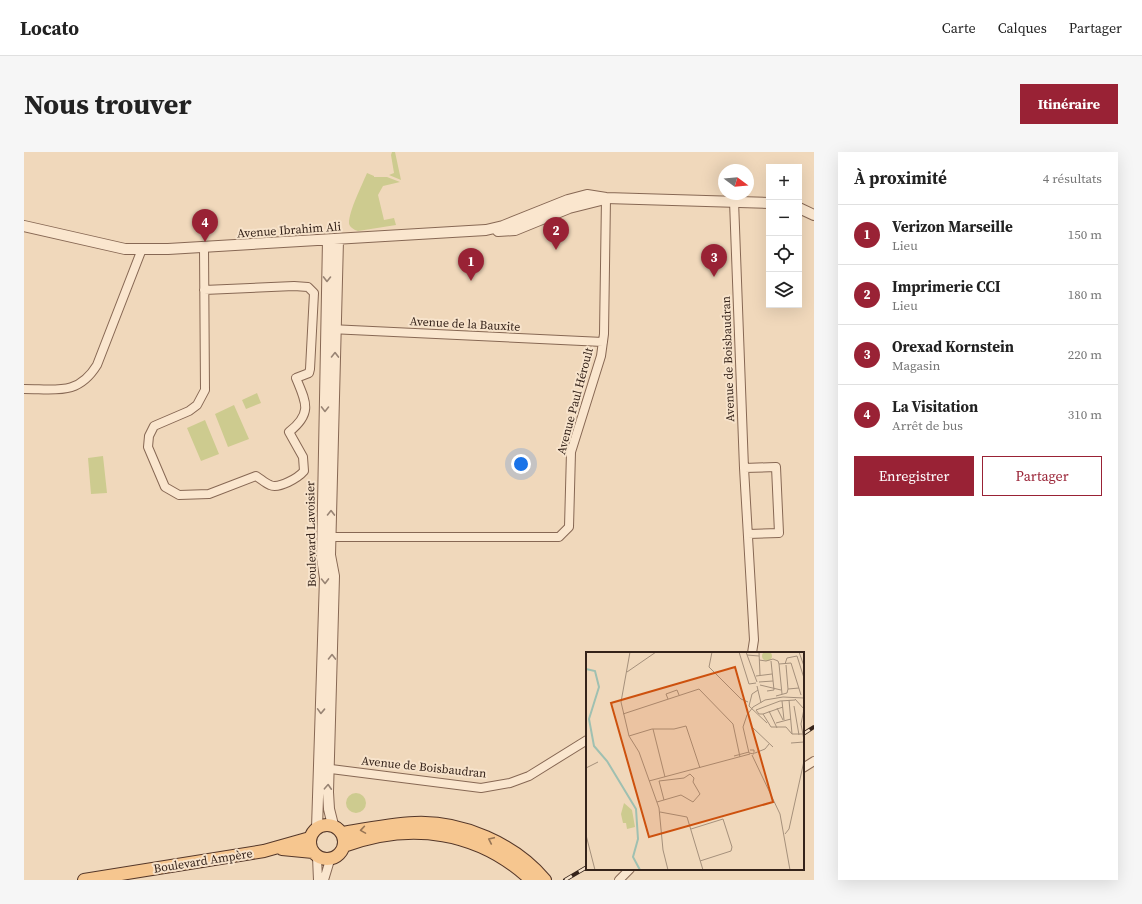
<!DOCTYPE html>
<html lang="fr">
<head>
<meta charset="utf-8">
<style>
	:root { --surface:#fff; --page:#f6f6f6; --text:#222; --muted:#767676; --line:#e0e0e0; --accent:#992235 }
	body { margin:0; font-family:"Source Serif 4",serif; background:var(--page); color:var(--text) }
	.controls { position:absolute; right:12px; top:12px; display:grid; overflow:hidden; border-radius:0px; box-shadow:0 4px 16px #0002 }
	.controls button { width:36px; height:36px; display:grid; place-items:center; padding:0; border:0; border-bottom:1px solid var(--line); background:var(--surface); color:var(--text); font:20px sans-serif }
	.compass { position:absolute; left:694px; top:12px; width:36px; height:36px; border-radius:50%; background:var(--surface); box-shadow:0 4px 16px #0002; rotate:106deg }
	.you { position:absolute; left:497px; top:312px; width:14px; height:14px; margin:-10px; border:3px solid #fff; border-radius:50%; background:#1a73e8; box-shadow:0 0 0 6px #1a73e833 }
	.badge { display:grid; place-items:center; width:26px; height:26px; border-radius:50%; background:var(--accent); color:#fff; font-size:13px; font-weight:700 }
	.pin { position:absolute; translate:-50% -33px; filter:drop-shadow(0 1px 2px #0008) }
	.pin::after { content:''; position:absolute; top:21px; width:14px; height:12px; background:inherit; clip-path:polygon(0 0,100% 0,50% 100%) }
	.list { margin:0; padding:0; list-style:none }
	h2 { display:flex; justify-content:space-between; align-items:center; height:52px; margin:0; padding:0 16px; font-size:17px }
	h2 small { font-size:13px; font-weight:400; color:var(--muted) }
	.list li { display:grid; grid-template-columns:26px 1fr auto; gap:12px; align-items:center; box-sizing:border-box; height:60px; padding:0 16px; border-top:1px solid var(--line) }
	.list b { display:block; font-size:15px; white-space:nowrap }
	.list p { margin:0; font-size:13px; white-space:nowrap; color:var(--muted) }
	.list em { font-size:13px; font-style:normal; color:var(--muted) }
	.actions { display:flex; gap:8px; padding:12px 16px }
	.actions a { flex:1; padding:9px 0; border:1px solid var(--accent); border-radius:0px; text-align:center; font-size:14px; color:var(--accent) }
	.actions .main { background:var(--accent); color:#fff }
	.icon { flex:none; width:22px; height:22px; fill:none; stroke:currentColor; stroke-width:2; stroke-linecap:round; stroke-linejoin:round }
	.map { position:relative; flex:none; width:790px; height:728px; overflow:hidden; border-radius:0px }
	header { display:flex; align-items:center; gap:24px; box-sizing:border-box; height:56px; padding:0 20px; background:var(--surface); border-bottom:1px solid var(--line) }
	header strong { font-size:19px }
	nav { display:flex; gap:22px; margin-inline-start:auto; font-size:14px }
	.intro { display:flex; align-items:center; justify-content:space-between; box-sizing:border-box; height:96px; padding:0 24px }
	h1 { margin:0; font-size:28px }
	.button { padding:10px 18px; border-radius:0px; background:var(--accent); color:#fff; font-size:14px; font-weight:700 }
	main { display:flex; gap:24px; padding:0 24px }
	aside { flex:1; background:var(--surface); border-radius:0px; box-shadow:0 4px 16px #0002 }
	.map>svg:first-child { display:block }
</style>
</head>
<body>
<header>
<strong>Locato</strong>
<nav><a>Carte</a><a>Calques</a><a>Partager</a></nav>
</header>
<div class="intro"><h1>Nous trouver</h1><a class="button">Itinéraire</a></div>
<main>
<div class="map">
<svg width="790" height="728" viewBox="0 0 790 728">
	<rect width="100%" height="100%" fill="#f0d8bb"/>
	<!-- green -->
	<path fill="#cdcb8f" d="M368,0H371L377,28L365,23L370,21L367,3Z
		M343,21L350,24V25H363L376,30L359,34L354,43L360,68L370,66L372,73L334,79L331,78C328,76 325,74 325,71C325,59 338,33 343,21Z
		M233,241L237,251L222,257L218,248Z
		M210,253L225,287L204,295L191,262Z
		M181,268L195,302L177,309L163,276Z
		M79,304L83,341L67,342L64,306Z
		M322 651a10 10 0 1 1 20 0a10 10 0 1 1-20 0Z"/>
	<g fill="none" stroke-linecap="round" stroke-linejoin="round">
		<!-- minor casing -->
		<g stroke="#876854" stroke-width="10">
			<path id="minor" d="M710,49L720,316L730,488L728,501
				M180,96L181,238L173,253L165,259L130,274L125,284L124,295L141,335L155,343L185,342L232,324C237,327 241,331 246,333C255,337 274,326 280,319L279,305L265,280C289,261 282,250 272,226L285,221L286,217L290,141L284,135L270,134L180,138
				M306,177L579,190
				M0,237C32,237 54,244 73,213L118,97
				M720,316L752,315L755,381L724,382
				M301,385H535L545,375L547,300L577,204L580,182L582,46
				M299,616L457,636L486,631L505,624L563,588
				M779,616L790,609
				M293,705L294,728
				M300,728L306,708
				M595,728L606,717"/>
		</g>
		<!-- tertiary casing -->
		<g stroke="#876854" stroke-width="12">
			<path id="tertiary" d="M775,56L790,63
				M0,74L101,97H144L462,78L479,74L544,48L563,43L582,46L745,51
				M474,79L491,78L545,56L577,48
				M309,673L305,657L304,640L310,424L306,403L314,88
				M293,676L301,426L298,406L304,88"/>
		</g>
		<!-- primary casing -->
		<g stroke="#543729" stroke-width="14">
			<path id="primary" d="M286 690a17 17 0 1 1 34 0a17 17 0 1 1-34 0Z
				M319,681C342,677 367,672 391,671C438,669 491,692 521,728
				M320,694C387,669 455,679 507,728
				M258,697L289,700
				M60,728L240,699L286,686"/>
		</g>
		<!-- minor -->
		<use href="#minor" stroke="#fae6ce" stroke-width="8"/>
		<!-- tertiary -->
		<use href="#tertiary" stroke="#fae6ce" stroke-width="10"/>
		<!-- primary -->
		<use href="#primary" stroke="#f6c68f" stroke-width="12"/>
		<!-- rail casing -->
		<g stroke="#35231a" stroke-width="4">
			<path id="rail" d="M779,582L790,575
				M541,728L563,715"/>
		</g>
		<!-- rail -->
		<use href="#rail" stroke="#f7e3cb" stroke-width="2.5" stroke-dasharray="8" stroke-linecap="butt"/>
	</g>
	<!-- one-way arrows -->
	<defs><path id="oneway-chevron" d="M-2-3.5L2.5 0L-2 3.5" fill="none" stroke-width="1.6" stroke-linecap="round" stroke-linejoin="round"/></defs>
	<g stroke="#988474">
		<use href="#oneway-chevron" transform="translate(303 127) rotate(91)"/>
		<use href="#oneway-chevron" transform="translate(311 203) rotate(-89)"/>
		<use href="#oneway-chevron" transform="translate(301 257) rotate(91)"/>
		<use href="#oneway-chevron" transform="translate(307 361) rotate(-89)"/>
		<use href="#oneway-chevron" transform="translate(301 429) rotate(89)"/>
		<use href="#oneway-chevron" transform="translate(308 505) rotate(-89)"/>
		<use href="#oneway-chevron" transform="translate(297 559) rotate(92)"/>
		<use href="#oneway-chevron" transform="translate(304 635) rotate(-87)"/>
	</g>
	<g stroke="#967454">
		<use href="#oneway-chevron" transform="translate(339 678) rotate(171)"/>
		<use href="#oneway-chevron" transform="translate(467 688) rotate(-155)"/>
	</g>
	<g text-anchor="middle" stroke-width="4" stroke-linejoin="round" paint-order="stroke">
		<!-- street labels -->
		<g font-size="12" fill="#35231a" stroke="#f7e3cb">
			<text transform="translate(265 78) rotate(-4)" y="4">Avenue Ibrahim Ali</text>
			<text transform="translate(441 172) rotate(3)" y="4">Avenue de la Bauxite</text>
			<text transform="translate(704 207) rotate(-92)" y="4">Avenue de Boisbaudran</text>
			<text transform="translate(551 249) rotate(-75)" y="4">Avenue Paul Héroult</text>
			<text transform="translate(287 382) rotate(-91)" y="4">Boulevard Lavoisier</text>
			<text transform="translate(400 615) rotate(6)" y="4">Avenue de Boisbaudran</text>
			<text transform="translate(179 709) rotate(-9)" y="4">Boulevard Ampère</text>
		</g>
	</g>
	<!-- overview -->
	<g transform="translate(562 500)">
		<rect width="218" height="218" fill="#f0d8bb"/>
		<path d="M176 4a5 5 0 1 1 10 0a5 5 0 1 1-10 0ZM38,151L46,158L49,175L41,177L40,171H37L35,162Z" fill="#cdcb8f"/>
		<path fill="none" stroke="#9fc0b1" stroke-width="2" d="M0,17L9,19L13,35L3,67L8,94L21,109L50,157L52,187L47,205L54,218"/>
		<path fill="none" stroke="#a5907b" stroke-width="1" d="M126,0L123,15L155,47L162,50M153,0L163,32L170,31M160,0L171,30M173,0L174,23M213,0L218,14M161,3L173,4M173,8L180,9L187,7L192,9L193,12L205,11L215,43M193,12L196,42M199,12L201,6L211,4L218,26M200,13L202,37M41,20L70,0M170,24L186,22M173,30L187,29M174,33L195,38M171,34L175,51M172,38L166,42L163,54L181,71M181,39L188,38L185,9M190,44L201,41L202,37L213,36M82,47L80,42L91,38L93,43M209,47L218,57L215,72L218,88M203,48L206,82H217M196,49L198,68M208,54L213,83M191,56L197,68M183,59L191,76M37,62L113,37L147,72L154,105M177,62L197,55M190,71L205,67M167,76L187,95M67,77L79,125M206,82L200,75H185L177,62H173L170,58L194,49L209,48M43,84L53,100L73,156L77,198L82,218M43,84L35,50L44,0M43,84L66,77H88L100,74L114,116M205,91L218,90M164,98H168V102L163,101L157,75L161,63L167,55L179,48L197,45L218,46M169,101L179,97L183,92M166,103L194,162L204,218M148,104L163,100M0,116L12,110M63,129L164,102M71,150L95,143L107,150L114,142L107,130L108,126L104,122L98,126L73,129L78,148M74,160L101,165L117,218M105,177L137,167L146,195L145,199L114,209M199,182L203,177L218,109M0,183L9,218"/>
		<path fill="#cd510e" fill-opacity="0.15" stroke="#cd510e" stroke-width="2" d="M149,15L187,150L63,185L25,51Z"/>
		<rect width="218" height="218" fill="none" stroke="#35231a" stroke-width="2"/>
	</g>
</svg>
<div class="controls">
<button>+</button>
<button>−</button>
<button><svg class="icon" aria-label="locate" viewBox="0 0 24 24"><circle cx="12" cy="12" r="6"/><path d="M12 2v4M12 18v4M2 12h4M18 12h4"/></svg></button>
<button><svg class="icon" aria-label="layers" viewBox="0 0 24 24"><path d="M12 4l9 5-9 5-9-5zM3 14l9 5 9-5"/></svg></button>
</div>
<svg class="compass" viewBox="-18 -18 36 36"><path d="M0-13l5 13h-10z" fill="#e53935"/><path d="M0 13l5-13h-10z" fill="#767676"/></svg>
<div class="you"></div>
<div class="pin badge" style="left:447px;top:129px">1</div>
<div class="pin badge" style="left:532px;top:98px">2</div>
<div class="pin badge" style="left:690px;top:125px">3</div>
<div class="pin badge" style="left:181px;top:90px">4</div>
</div>
<aside>
<h2>À proximité<small>4 résultats</small></h2>
<ul class="list">
<li><span class="badge">1</span><div><b>Verizon Marseille</b><p>Lieu</p></div><em>150 m</em></li>
<li><span class="badge">2</span><div><b>Imprimerie CCI</b><p>Lieu</p></div><em>180 m</em></li>
<li><span class="badge">3</span><div><b>Orexad Kornstein</b><p>Magasin</p></div><em>220 m</em></li>
<li><span class="badge">4</span><div><b>La Visitation</b><p>Arrêt de bus</p></div><em>310 m</em></li>
</ul>
<div class="actions"><a class="main">Enregistrer</a><a>Partager</a></div>
</aside>
</main>
</body>
</html>
